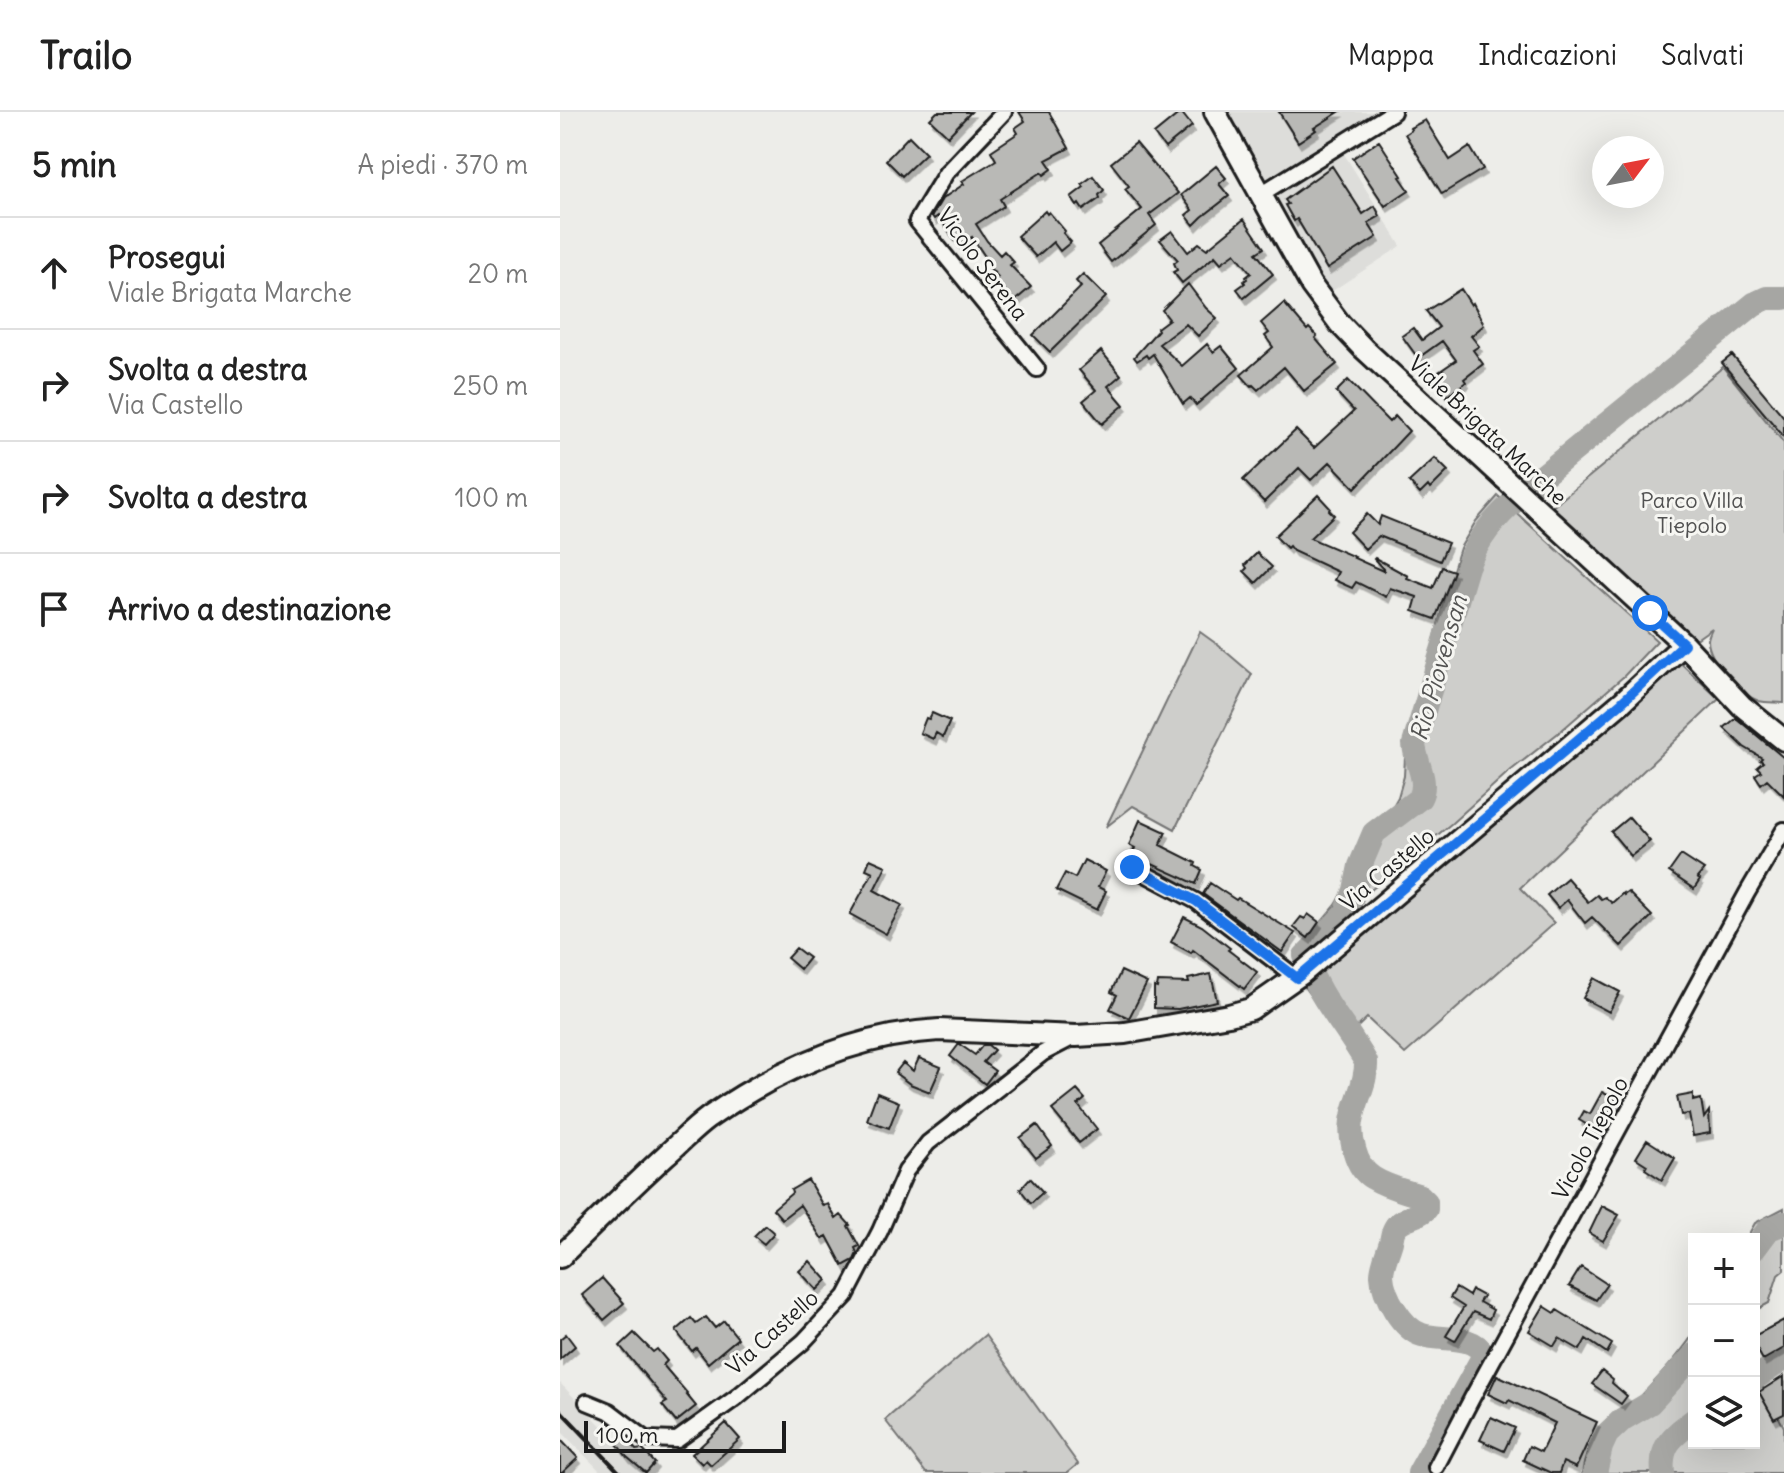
<!DOCTYPE html>
<html lang="it">
<head>
<meta charset="utf-8">
<style>
	:root { --surface:#fff; --page:#f2f2f2; --text:#222; --muted:#767676; --line:#e0e0e0 }
	body { margin:0; font-family:Delius,sans-serif; background:var(--page); color:var(--text) }
	.controls { position:absolute; right:24px; bottom:24px; display:grid; overflow:hidden; border-radius:0px; box-shadow:0 8px 32px #0002 }
	.controls button { width:72px; height:72px; display:grid; place-items:center; padding:0; border:0; border-bottom:2px solid var(--line); background:var(--surface); color:var(--text); font:40px sans-serif }
	.compass { position:absolute; left:1032px; top:24px; width:72px; height:72px; border-radius:50%; background:var(--surface); box-shadow:0 8px 32px #0002; rotate:58deg }
	.scale { position:absolute; left:24px; bottom:20px; width:202px; box-sizing:border-box; padding-left:8px; border:4px solid #1c1c1c; border-top:0; font-size:22px; line-height:28px; white-space:nowrap; color:#1c1c1c; -webkit-text-stroke:6px #f6f6f2; paint-order:stroke }
	.stop { position:absolute; width:24px; height:24px; margin:-18px; border:6px solid #1a73e8; border-radius:50%; background:#fff }
	.stop.end { background:#1a73e8; border-color:#fff; box-shadow:0 2px 8px #0008 }
	.list { margin:0; padding:0; list-style:none }
	h2 { display:flex; justify-content:space-between; align-items:center; height:104px; margin:0; padding:0 32px; font-size:34px }
	h2 small { font-size:26px; font-weight:400; color:var(--muted) }
	.list li { display:grid; grid-template-columns:52px 1fr auto; gap:24px; align-items:center; box-sizing:border-box; height:112px; padding:0 32px; border-top:2px solid var(--line) }
	.list b { display:block; font-size:30px; white-space:nowrap }
	.list p { margin:0; font-size:26px; white-space:nowrap; color:var(--muted) }
	.list em { font-size:26px; font-style:normal; color:var(--muted) }
	.icon { flex:none; width:44px; height:44px; fill:none; stroke:currentColor; stroke-width:2; stroke-linecap:round; stroke-linejoin:round }
	.map { position:relative; flex:none; width:1224px; height:1361px; overflow:hidden }
	header { display:flex; align-items:center; gap:48px; box-sizing:border-box; height:112px; padding:0 40px; background:var(--surface); border-bottom:2px solid var(--line) }
	header strong { font-size:38px }
	nav { display:flex; gap:44px; margin-inline-start:auto; font-size:28px }
	main { display:flex }
	aside { flex:1; background:var(--surface) }
	.map>svg:first-child { display:block }
</style>
</head>
<body>
<header>
<strong>Trailo</strong>
<nav><a>Mappa</a><a>Indicazioni</a><a>Salvati</a></nav>
</header>
<main>
<aside>
<h2>5 min<small>A piedi · 370 m</small></h2>
<ul class="list">
<li><svg class="icon" aria-label="ahead" viewBox="0 0 24 24"><path d="M12 20V5M6 11l6-6 6 6"/></svg><div><b>Prosegui</b><p>Viale Brigata Marche</p></div><em>20 m</em></li>
<li><svg class="icon" aria-label="right" viewBox="0 0 24 24"><path d="M7 20v-9h11M14 6l5 5-5 5"/></svg><div><b>Svolta a destra</b><p>Via Castello</p></div><em>250 m</em></li>
<li><svg class="icon" aria-label="right" viewBox="0 0 24 24"><path d="M7 20v-9h11M14 6l5 5-5 5"/></svg><div><b>Svolta a destra</b></div><em>100 m</em></li>
<li><svg class="icon" aria-label="arrive" viewBox="0 0 24 24"><path d="M6 21V4h12l-3 4 3 4H6"/></svg><div><b>Arrivo a destinazione</b></div></li>
</ul>
</aside>
<div class="map">
<svg width="1224" height="1361" viewBox="0 0 1224 1361">
	<defs>
		<filter id="shadow"><feDropShadow dx="3" dy="5.5" stdDeviation="0" flood-color="#0004"/></filter>
	</defs>
	<rect width="100%" height="100%" fill="#edede9"/>
	<filter id="ink" filterUnits="userSpaceOnUse"><feTurbulence type="fractalNoise" baseFrequency=".0125" numOctaves="2"/><feDisplacementMap in="SourceGraphic" scale="16" xChannelSelector="R" yChannelSelector="G"/><feConvolveMatrix kernelMatrix="1 2 1 2 8 2 1 2 1" color-interpolation-filters="sRGB"/></filter>
	<g filter="url(#ink)">
		<!-- built -->
		<path fill="#ddddda" d="M666,0H842L781,37L841,134L769,181L754,159Z
			M0,1271L87,1361H42L0,1318Z"/>
		<!-- green -->
		<path fill="#cececb" stroke="#757574" stroke-width="2" d="M1163,255L1224,331V591C1216,590 1206,591 1199,589C1181,583 1148,548 1148,528C1148,524 1150,520 1152,516L1135,528L991,396Z
			M938,384L1097,529L1064,564L1002,618L945,663L892,711L736,840L776,793L838,685L844,664L845,645L887,477L900,436L916,409Z
			M640,520L658,533L692,562L615,717L573,694L546,715Z
			M1112,543L1159,587L960,776L994,811L845,942L807,906L783,929L737,865Z
			M1224,1096V1158L1218,1163L1209,1191L1194,1199V1127H1186L1195,1111Z
			M1134,1221V1267L1132,1269L1134,1280V1331H1194V1280L1202,1274L1224,1315V1361H1022C1027,1334 1036,1313 1060,1298C1067,1293 1075,1290 1081,1284C1100,1264 1118,1245 1134,1221Z
			M425,1223L518,1352L507,1361H366L325,1308Z"/>
		<g fill="none" stroke-linecap="round" stroke-linejoin="round">
			<!-- river -->
			<path stroke="#a6a6a3" stroke-width="24" d="M969,375L1194,192L1207,186H1224
				M1194,1137L1209,1117L1224,1111
				M1194,1267L1224,1247
				M859,1361L924,1243C913,1221 881,1229 862,1223C842,1217 823,1183 822,1163C822,1153 827,1143 830,1133C832,1128 832,1120 835,1116C841,1105 857,1106 866,1097V1090L860,1084C845,1079 827,1075 813,1066C795,1056 788,1023 793,1004C797,985 807,969 806,950C786,914 757,885 745,844L786,801L795,778L800,754L814,721L860,686C869,668 855,650 854,632L907,455C918,426 935,406 958,386
				M1035,1361L1041,1335L1047,1322L1063,1307L1090,1291L1134,1243
				M1103,1361C1100,1332 1113,1324 1134,1308"/>
		</g>
		<!-- building -->
		<path fill="#b9b9b6" stroke="#1c1c1c" stroke-width="2" filter="url(#shadow)" d="M377,0H411L388,24L370,7Z
			M459,0H489L509,36L486,48L492,57L484,63L482,60L440,87L444,94L416,112L427,129L440,143L444,139L454,150L450,153L471,175L451,192L442,182L445,179L435,168L438,165L428,154L430,152L412,125L399,134L378,104L374,107L372,104L382,87L404,72L402,69L436,48L431,39L458,21L455,16L465,9Z
			M621,0L632,14L605,36L594,22Z
			M719,0H779L754,16L756,18L738,30Z
			M865,8L890,48L910,35L923,57L882,82L845,22L851,18L850,16Z
			M349,24L366,41L342,64L326,48Z
			M819,29L842,64L840,65L849,78L825,94L793,46Z
			M576,31L618,81L589,103L596,113L551,150L538,133L582,97L565,77L569,74L551,51Z
			M656,54L666,66L659,72L669,84L642,105L634,113L626,103L632,98L621,83Z
			M772,54L803,102L815,94L820,104L808,111L817,125L767,157L737,107L734,109L725,93L728,92L725,88Z
			M533,64L544,78L539,83L540,86L523,98L519,92L517,94L511,85L524,75L522,72Z
			M485,99L487,102L489,100L505,119L503,121L511,130L500,139L493,130L476,145L457,124Z
			M684,107L704,136L696,141L713,162L684,186L677,177L685,171L684,169L687,167L686,165L691,161L675,141L661,151L655,144L622,171L613,160L617,158L614,151L618,148L600,128L612,119L628,140L639,131L647,137Z
			M523,162L546,185L490,240L473,223L521,175L516,169Z
			M628,172L646,196L657,206L638,224L626,212L599,232L622,254L647,232L653,240L661,234L679,256L636,293L630,286L623,292L593,242L588,246L586,243L577,249L574,245L598,218L597,216L609,207L602,198Z
			M901,177L911,193L913,191L924,213L911,224L919,234L913,238L923,252L904,267L906,270L887,284L873,264L896,248L882,229L858,246L842,224L853,216L862,228L879,215L866,199Z
			M724,191L747,218L749,216L757,224L755,226L777,252L744,279L724,255L698,278L693,273L691,274L681,263L713,235L705,224L709,221L701,211Z
			M541,239L561,263L548,274L564,293L542,312L523,289L536,278L519,258Z
			M1172,243L1224,305V325L1162,251Z
			M788,268L829,310L835,304L849,319L795,376L770,350L751,368L739,356L704,390L683,368L736,318L754,336L794,299L776,280Z
			M875,346L888,359L870,377L868,374L860,382L849,370Z
			M758,383L770,396L769,398L774,403L750,426L795,445L794,446L823,459L824,458L814,447L815,446L848,464L847,466L873,476L882,455L894,459L875,507L853,499L857,485L830,476L826,485L796,470L792,476L774,468L778,460L733,439L729,434L727,436L715,424Z
			M807,402L818,413L821,404L888,431L880,449L819,424L805,437L789,420Z
			M697,441L712,455L696,471L684,459L687,456L685,453Z
			M372,601L390,609L383,625L376,621L373,627L360,621L366,606L369,607Z
			M1176,606L1224,646V684L1207,667L1201,672L1195,663L1201,659L1197,655L1203,650L1200,648L1202,646L1184,635L1164,616Z
			M1069,705L1090,729L1071,744L1051,720Z
			M580,708L606,720L600,733L636,751L635,754L642,758L636,772L572,743L575,736L569,733Z
			M1121,743L1144,758L1137,766L1140,768L1134,777L1109,760Z
			M310,747L326,754L314,778L342,793L326,822L290,802L313,760L306,757Z
			M524,748L546,759L538,775L546,779L537,798L496,778L505,761L515,766Z
			M1007,766L1028,790L1037,783L1041,787L1045,785L1052,791L1063,781L1064,783L1068,780L1092,804L1061,834L1032,805L1025,811L1007,788L998,796L987,783Z
			M650,771L676,788L678,786L735,821L722,840L643,782Z
			M748,802L759,810L748,826L733,815L741,805L745,807Z
			M624,805L642,814L670,836L668,838L697,860L684,877L633,838L631,841L611,830Z
			M236,836L249,846L240,857L227,846Z
			M561,859L587,871L569,906L550,897L557,883L551,880Z
			M651,862L657,889L618,897L594,896V875L597,876L598,870L629,871L628,867Z
			M1034,866L1060,880L1049,900L1023,886Z
			M399,932L415,943L423,933H428L434,938L423,950L435,959L425,972L390,944Z
			M359,946L381,955L370,980L350,972L335,961L343,951L353,959Z
			M517,978L525,987L518,993L537,1017L519,1031L492,998Z
			M1042,980L1055,987L1048,1001L1051,1003L1041,1021L1019,1008L1024,999L1030,1002Z
			M317,981L339,990L329,1016L307,1008Z
			M1133,982V989L1141,987L1144,1006L1149,999L1150,1021L1133,1024L1129,1002L1121,1003L1117,985Z
			M477,1013L492,1034L476,1046L460,1026Z
			M1087,1028L1115,1046L1102,1068L1085,1057L1087,1053L1076,1046Z
			M470,1066L483,1080L471,1091L460,1077Z
			M248,1068L263,1094L268,1092L276,1107L281,1103L290,1113L288,1114L299,1134L295,1136L297,1141L294,1148L283,1154L267,1124L262,1127L240,1093L222,1107L213,1097L232,1081L231,1078Z
			M1042,1094L1059,1103L1043,1129L1029,1121Z
			M205,1113L214,1121L204,1132L194,1124Z
			M250,1149L267,1168L257,1178L239,1159Z
			M1021,1155L1047,1172L1036,1188L1009,1174Z
			M42,1166L64,1191L44,1208L22,1183Z
			M896,1176L909,1184L912,1178L923,1184L919,1190L933,1198L929,1207L913,1200L895,1229L886,1224L904,1195L890,1186Z
			M984,1194L995,1201L997,1198L1052,1232L1047,1241L1026,1227L1020,1238L999,1226L994,1234L969,1219Z
			M146,1205L155,1216L164,1209L178,1226L148,1251L136,1236L132,1239L116,1219L131,1206L136,1212Z
			M1224,1208V1236L1203,1248L1194,1232V1224Z
			M74,1221L93,1240L97,1237L107,1249L103,1253L127,1281L126,1282L136,1294L116,1310L102,1293L107,1290L60,1234Z
			M6,1222L15,1234L0,1247V1227Z
			M1042,1259L1053,1268L1052,1271L1067,1284L1061,1292L1032,1272Z
			M937,1263L1037,1310L1016,1356L1003,1350L999,1361H991L963,1348L969,1334L981,1340L995,1311L949,1288L947,1291L928,1282Z
			M1224,1264V1302L1214,1307L1199,1280Z
			M931,1305L955,1316L944,1339L920,1328Z
			M166,1311L180,1327L151,1353L146,1348L142,1352L132,1342Z
			M65,1325L76,1338L82,1337L95,1351L86,1361L67,1345L57,1332Z
			M0,1327L18,1346L2,1361H0Z"/>
		<g fill="none" stroke-linecap="round" stroke-linejoin="round">
			<!-- street casing -->
			<g stroke="#1c1c1c" stroke-width="20">
				<path id="street" d="M444,0L386,61L357,109L477,257
					M701,82L833,0
					M572,755L636,789L737,866
					M27,1290L49,1299L86,1327L117,1328L177,1285L243,1230L286,1184L320,1119L346,1059L368,1031L483,941L514,925
					M876,1355L912,1286L1187,781L1224,718"/>
			</g>
			<!-- secondary casing -->
			<g stroke="#1c1c1c" stroke-width="26">
				<path id="secondary" d="M655,0L751,173L780,212L803,236L1124,532L1182,594L1224,628
					M0,1145C35,1111 70,1076 106,1043C120,1031 133,1017 148,1006C217,958 294,923 379,918L516,924L565,921L669,903L691,897L741,862L1062,590L1124,532"/>
			</g>
			<!-- street -->
			<use href="#street" stroke="#f6f6f2" stroke-width="14"/>
			<!-- secondary -->
			<use href="#secondary" stroke="#f6f6f2" stroke-width="20"/>
			<!-- rail -->
			<path stroke="#1c1c1c" stroke-width="4" d="M0,1298L60,1361"/>
		</g>
	</g>
	<g fill="none" stroke-linecap="round" stroke-linejoin="round" filter="url(#ink)">
		<!-- route -->
		<path stroke="#1a73e8" stroke-width="10" d="M572,755L636,789L737,866L1062,590L1124,532L1090,501"/>
	</g>
	<g text-anchor="middle" stroke-width="6" stroke-linejoin="round" paint-order="stroke">
		<!-- street labels -->
		<g font-size="22" fill="#1c1c1c" stroke="#f6f6f2">
			<text transform="translate(423 152) rotate(53)" y="8">Vicolo Serena</text>
			<text transform="translate(928 318) rotate(43)" y="8">Viale Brigata Marche</text>
			<text transform="translate(827 757) rotate(-40)" y="8">Via Castello</text>
			<text transform="translate(1030 1026) rotate(-62)" y="8">Vicolo Tiepolo</text>
			<text transform="translate(212 1220) rotate(-42)" y="8">Via Castello</text>
		</g>
		<!-- park labels -->
		<g font-size="22" fill="#515151" stroke="#f6f6f2">
			<text x="1132" y="396">Parco Villa<tspan x="1132" dy="25">Tiepolo</tspan></text>
		</g>
		<!-- water labels -->
		<g font-size="24" font-style="italic" fill="#535352" stroke="#f6f6f2">
			<text transform="translate(879 556) rotate(-74)" y="8">Rio Piovensan</text>
		</g>
	</g>
</svg>
<div class="controls">
<button>+</button>
<button>−</button>
<button><svg class="icon" aria-label="layers" viewBox="0 0 24 24"><path d="M12 4l9 5-9 5-9-5zM3 14l9 5 9-5"/></svg></button>
</div>
<svg class="compass" viewBox="-18 -18 36 36"><path d="M0-13l5 13h-10z" fill="#e53935"/><path d="M0 13l5-13h-10z" fill="#767676"/></svg>
<div class="scale">100 m</div>
<div class="stop" style="left:1090px;top:501px"></div>
<div class="stop end" style="left:572px;top:755px"></div>
</div>
</main>
</body>
</html>
